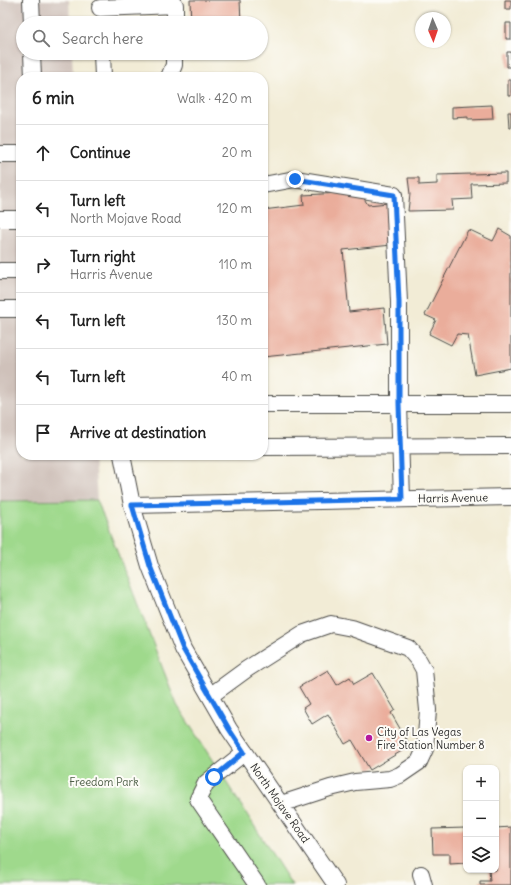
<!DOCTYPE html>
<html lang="en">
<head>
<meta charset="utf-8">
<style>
	:root { --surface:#fff; --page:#f6f6f6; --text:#222; --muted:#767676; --line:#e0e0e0 }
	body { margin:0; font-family:Delius,sans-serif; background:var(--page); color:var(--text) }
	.controls { position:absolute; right:12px; bottom:12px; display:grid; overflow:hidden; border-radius:8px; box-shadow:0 1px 3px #0004 }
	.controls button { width:36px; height:36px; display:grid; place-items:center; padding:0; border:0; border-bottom:1px solid var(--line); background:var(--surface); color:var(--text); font:20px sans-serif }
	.compass { position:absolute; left:415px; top:12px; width:36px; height:36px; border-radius:50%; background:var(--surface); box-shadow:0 1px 3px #0004; rotate:178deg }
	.stop { position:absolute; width:12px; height:12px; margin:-9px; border:3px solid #1a73e8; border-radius:50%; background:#fff }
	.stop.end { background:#1a73e8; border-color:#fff; box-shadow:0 1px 4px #0008 }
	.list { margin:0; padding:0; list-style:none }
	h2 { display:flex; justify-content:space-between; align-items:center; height:52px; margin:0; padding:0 16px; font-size:17px }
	h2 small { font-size:13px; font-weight:400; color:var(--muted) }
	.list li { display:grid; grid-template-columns:26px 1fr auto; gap:12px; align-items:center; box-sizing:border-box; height:56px; padding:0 16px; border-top:1px solid var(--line) }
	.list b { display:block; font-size:15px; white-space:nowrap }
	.list p { margin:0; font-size:13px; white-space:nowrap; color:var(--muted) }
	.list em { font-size:13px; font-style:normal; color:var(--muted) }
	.icon { flex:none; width:22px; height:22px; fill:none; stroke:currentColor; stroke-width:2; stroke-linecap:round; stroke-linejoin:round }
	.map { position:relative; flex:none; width:511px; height:885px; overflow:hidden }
	.search { position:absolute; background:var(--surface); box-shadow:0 1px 3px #0004; left:16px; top:16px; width:252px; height:44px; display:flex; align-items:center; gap:10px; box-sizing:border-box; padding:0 14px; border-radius:22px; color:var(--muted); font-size:15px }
	.panel { position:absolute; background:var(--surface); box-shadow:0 1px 3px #0004; left:16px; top:72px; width:252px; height:388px; border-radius:16px }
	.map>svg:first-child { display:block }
</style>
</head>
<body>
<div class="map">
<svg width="511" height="885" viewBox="0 0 511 885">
	<rect width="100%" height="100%" fill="#fdfcf7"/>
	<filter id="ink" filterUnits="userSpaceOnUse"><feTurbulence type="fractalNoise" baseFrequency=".025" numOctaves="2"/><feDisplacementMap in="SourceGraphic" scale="8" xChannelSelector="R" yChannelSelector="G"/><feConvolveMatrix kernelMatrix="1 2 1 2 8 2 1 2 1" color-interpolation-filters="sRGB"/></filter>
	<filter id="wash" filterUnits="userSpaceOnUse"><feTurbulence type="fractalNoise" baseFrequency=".012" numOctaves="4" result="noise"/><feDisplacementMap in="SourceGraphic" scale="16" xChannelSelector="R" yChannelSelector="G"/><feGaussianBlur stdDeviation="0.9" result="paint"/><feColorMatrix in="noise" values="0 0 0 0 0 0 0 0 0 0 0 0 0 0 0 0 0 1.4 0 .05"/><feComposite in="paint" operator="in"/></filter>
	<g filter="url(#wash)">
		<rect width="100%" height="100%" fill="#f2ecd6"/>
		<!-- industrial -->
		<path fill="#cfc1ba" d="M0,0H69L70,23H23V53H72L73,77H21V455H94L97,500L0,501Z"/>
		<!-- green -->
		<path fill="#9fd98c" stroke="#65825c" d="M97,500L177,705L292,885H0V501Z"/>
		<g id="blocks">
			<!-- building -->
			<path fill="#eaad9b" d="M190,0H240L241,23H191Z
				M505,0H511V9H505Z
				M506,23H511V39H506Z
				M507,52H511V67H507Z
				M508,80H511V96H508Z
				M492,105L493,119L468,120V117L452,118V107Z
				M508,112H511V127H509Z
				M506,173V183L471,184L472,199L452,200L453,210L408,211L410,194L408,178H419V185L437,184V175Z
				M360,192L368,205L388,203L392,245L343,250L349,312L384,308L387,344L263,357V210L304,205L303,195Z
				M499,229L511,236V368L475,375L468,335L457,334L451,345L429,334L436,320L425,315L468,230L472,231L493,241Z
				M328,670L337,685L350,677L354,684L373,673L395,710L391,713L410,746L370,770L352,740L345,744L328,714L312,724L303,708L309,704L299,687Z
				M511,827V885H480V881H490L489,870H496V828Z
				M466,828V863L450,864V854H433L432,829Z"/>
		</g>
	</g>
	<g filter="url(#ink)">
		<use href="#blocks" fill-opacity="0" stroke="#494845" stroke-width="1"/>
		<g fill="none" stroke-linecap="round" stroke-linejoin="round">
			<!-- minor casing -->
			<g stroke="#494845" stroke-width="18">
				<path id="minor" d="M31,0L32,23
					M100,8L175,5L172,0
					M175,23V5
					M32,53L33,77
					M102,53L103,77
					M169,77L174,65V53
					M0,154H21
					M263,185L295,179L394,195L399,302V404H263
					M0,219H21
					M0,271H21
					M0,309H21
					M263,447L511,446
					M122,455L132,505L150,566L183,649L229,729L336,885
					M402,499L399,404H511
					M132,505L511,497
					M210,696L247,669L302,634L331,624L352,628L408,648L419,661L424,670L428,710L425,749L419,762L400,775L390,779L355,782L330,788L281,804
					M245,752L206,783L198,799L257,885
					M421,874L424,885"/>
			</g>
			<!-- minor -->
			<use href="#minor" stroke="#fff" stroke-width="16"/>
		</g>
	</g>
	<g fill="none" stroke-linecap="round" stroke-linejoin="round" filter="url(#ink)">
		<!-- route -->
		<path stroke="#1a73e8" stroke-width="5" d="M214,777L244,752L229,729L183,649L150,566L132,505L402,499L399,404V302L394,195L295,179"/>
	</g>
	<!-- markers -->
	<circle fill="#b5179e" stroke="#fdfcf7" stroke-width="1.5" cx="369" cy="738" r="4"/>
	<g text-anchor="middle" stroke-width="4" stroke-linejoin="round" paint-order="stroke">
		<!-- street labels -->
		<g font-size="11" fill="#2b2b2b" stroke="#fdfcf7">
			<text transform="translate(453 498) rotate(-1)" y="4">Harris Avenue</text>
			<text transform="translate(280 803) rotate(55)" y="4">North Mojave Road</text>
		</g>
		<!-- poi labels -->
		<g font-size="11" fill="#2b2b2b" stroke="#fdfcf7" text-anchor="start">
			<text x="377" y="736">City of Las Vegas<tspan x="377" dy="13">Fire Station Number 8</tspan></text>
		</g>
		<!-- park labels -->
		<g font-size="11" fill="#4e5f48" stroke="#fdfcf7">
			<text x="104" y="786">Freedom Park</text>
		</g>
	</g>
</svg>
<div class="controls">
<button>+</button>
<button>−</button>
<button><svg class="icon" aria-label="layers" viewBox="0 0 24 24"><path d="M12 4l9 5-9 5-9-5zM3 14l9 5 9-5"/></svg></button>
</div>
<svg class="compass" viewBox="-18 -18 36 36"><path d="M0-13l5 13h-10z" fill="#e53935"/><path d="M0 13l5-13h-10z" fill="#767676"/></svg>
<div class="stop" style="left:214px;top:777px"></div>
<div class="stop end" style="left:295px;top:179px"></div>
<div class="search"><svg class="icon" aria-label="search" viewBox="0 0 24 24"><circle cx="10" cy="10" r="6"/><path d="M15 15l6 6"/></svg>Search here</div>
<section class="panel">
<h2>6 min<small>Walk · 420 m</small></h2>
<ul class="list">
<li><svg class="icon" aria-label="ahead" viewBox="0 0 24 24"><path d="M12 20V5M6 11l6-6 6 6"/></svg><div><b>Continue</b></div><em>20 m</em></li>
<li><svg class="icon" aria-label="left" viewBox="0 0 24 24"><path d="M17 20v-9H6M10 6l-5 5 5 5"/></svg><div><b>Turn left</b><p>North Mojave Road</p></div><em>120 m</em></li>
<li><svg class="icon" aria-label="right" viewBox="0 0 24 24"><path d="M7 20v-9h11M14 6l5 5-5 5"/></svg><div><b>Turn right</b><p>Harris Avenue</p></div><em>110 m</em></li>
<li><svg class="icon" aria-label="left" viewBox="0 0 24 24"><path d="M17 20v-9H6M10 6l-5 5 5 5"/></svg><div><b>Turn left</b></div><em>130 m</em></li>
<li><svg class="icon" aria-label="left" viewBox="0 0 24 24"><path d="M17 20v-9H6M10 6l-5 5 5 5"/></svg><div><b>Turn left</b></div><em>40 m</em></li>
<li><svg class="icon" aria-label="arrive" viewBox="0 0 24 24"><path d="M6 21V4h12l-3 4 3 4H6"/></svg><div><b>Arrive at destination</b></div></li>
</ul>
</section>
</div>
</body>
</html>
